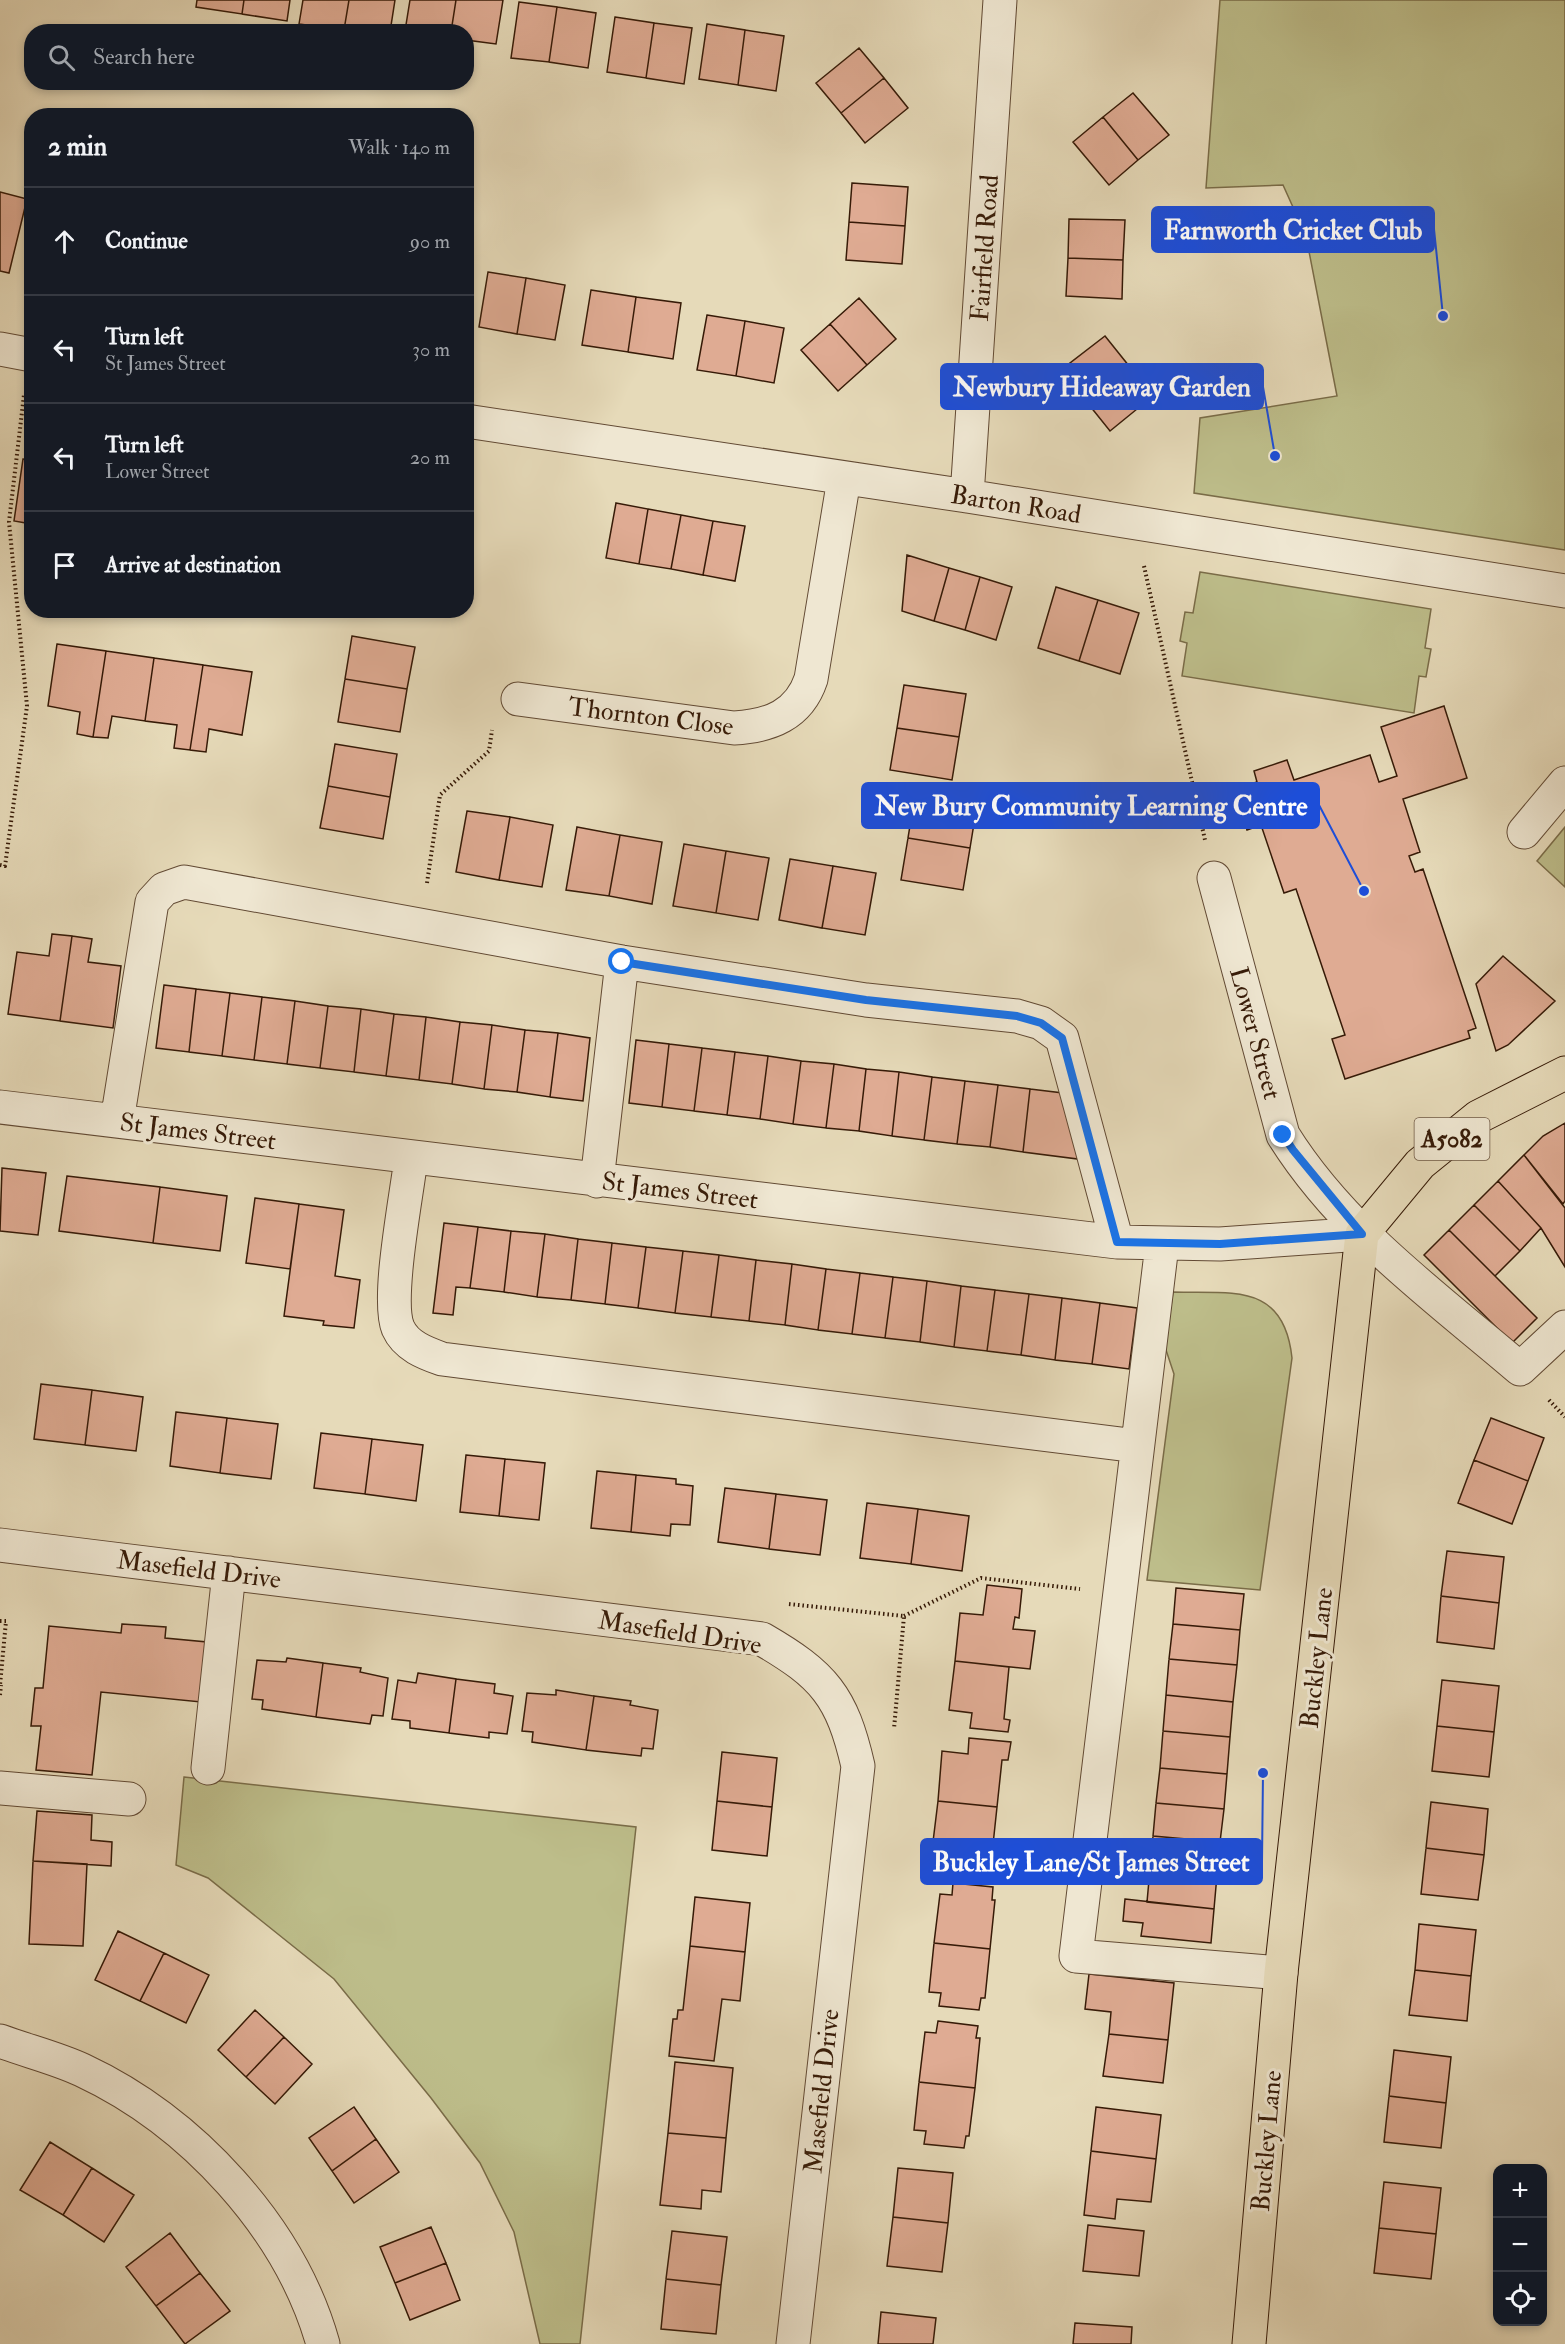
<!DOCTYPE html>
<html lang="en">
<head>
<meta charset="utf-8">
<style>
	:root { --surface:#171b24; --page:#20242c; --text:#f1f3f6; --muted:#9ea1a6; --line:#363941 }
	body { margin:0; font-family:"IM FELL Double Pica",serif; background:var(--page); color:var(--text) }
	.controls { position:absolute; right:18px; bottom:18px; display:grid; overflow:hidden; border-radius:12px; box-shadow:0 3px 9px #0003 }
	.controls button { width:54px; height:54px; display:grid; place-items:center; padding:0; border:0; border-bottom:2px solid var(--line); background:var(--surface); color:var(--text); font:30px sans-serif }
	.stop { position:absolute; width:18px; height:18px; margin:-14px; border:4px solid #1a73e8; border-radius:50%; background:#fff }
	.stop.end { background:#1a73e8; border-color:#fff; box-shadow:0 2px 6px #0008 }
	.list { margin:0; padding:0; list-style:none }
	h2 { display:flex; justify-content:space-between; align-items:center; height:78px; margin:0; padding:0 24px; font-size:26px }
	h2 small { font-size:20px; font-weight:400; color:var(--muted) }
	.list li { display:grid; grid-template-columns:39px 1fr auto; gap:18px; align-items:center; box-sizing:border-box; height:108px; padding:0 24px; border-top:2px solid var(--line) }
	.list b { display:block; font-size:22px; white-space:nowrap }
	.list p { margin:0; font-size:20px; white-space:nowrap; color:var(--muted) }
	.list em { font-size:20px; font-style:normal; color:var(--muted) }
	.icon { flex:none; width:33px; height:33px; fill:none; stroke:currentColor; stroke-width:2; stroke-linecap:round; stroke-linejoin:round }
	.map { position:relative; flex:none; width:1565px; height:2344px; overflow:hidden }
	.search { position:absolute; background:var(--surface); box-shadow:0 3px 9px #0003; left:24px; top:24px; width:450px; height:66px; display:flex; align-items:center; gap:15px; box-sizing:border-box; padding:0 21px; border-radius:24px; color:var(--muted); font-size:22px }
	.panel { position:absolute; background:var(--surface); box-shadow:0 3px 9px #0003; left:24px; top:108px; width:450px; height:510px; border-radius:24px }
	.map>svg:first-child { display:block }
</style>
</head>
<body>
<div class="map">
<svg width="1565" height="2344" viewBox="0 0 1565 2344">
	<rect width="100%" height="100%" fill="#e6dab9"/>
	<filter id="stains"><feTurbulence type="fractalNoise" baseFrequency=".00333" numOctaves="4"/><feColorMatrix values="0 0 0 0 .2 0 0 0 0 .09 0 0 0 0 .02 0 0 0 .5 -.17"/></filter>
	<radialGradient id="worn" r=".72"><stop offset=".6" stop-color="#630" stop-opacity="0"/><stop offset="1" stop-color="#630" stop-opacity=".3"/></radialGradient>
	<!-- green -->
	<path fill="#bdbd8a" stroke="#7a6c48" stroke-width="1.5" d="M1220,0H1565V550L1194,493L1200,418L1337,396L1306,236L1283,185L1206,188Z
		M1200,572L1431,609L1425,648L1431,649L1426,677L1419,676L1414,713L1182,676L1187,643L1180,641L1185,612L1193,613Z
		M1565,827V887L1537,861Z
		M1173,1292C1233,1294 1284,1282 1292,1358L1260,1590L1147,1580L1174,1374L1165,1347Z
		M184,1777L636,1827L580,2344H540L514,2232L480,2163L431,2098L334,1979L208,1878L176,1865Z"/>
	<!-- building -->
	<path fill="#dfab93" stroke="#361a07" stroke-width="1.5" d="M197,0H244L242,14L196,7Z
		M244,0H290L287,21L242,14Z
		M303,0H349L344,30L299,24Z
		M349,0H395L390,32L344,30Z
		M410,0H456L451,32L405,31Z
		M456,0H503L496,44L466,40V32H451Z
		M519,2L557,7L549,62L511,58Z
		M557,7L596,13L588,68L549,62Z
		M615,17L654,23L646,78L607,72Z
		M654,23L692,28L684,84L646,78Z
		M707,24L745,30L738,85L699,79Z
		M745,30L784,36L776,91L738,85Z
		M859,48L884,78L841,113L816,83Z
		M884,78L908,108L865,143L841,113Z
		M1133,93L1169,135L1138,160L1103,117Z
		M1103,117L1138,160L1109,185L1073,142Z
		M852,183L908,187L905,226L849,222Z
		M0,192L27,199L9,273L0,271Z
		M1069,219L1125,220L1123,260L1068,258Z
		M849,222L905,226L902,264L846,260Z
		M1068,258L1123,260L1122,299L1066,296Z
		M488,272L526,278L517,334L479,327Z
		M526,278L565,285L555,340L517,334Z
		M591,290L636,297L628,352L582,345Z
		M636,297L681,303L673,359L628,352Z
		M859,298L896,339L867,365L830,324Z
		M707,315L745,321L736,376L697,370Z
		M745,321L784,328L774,383L736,376Z
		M830,324L867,365L838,391L801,350Z
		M1105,336L1129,366L1086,401L1061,370Z
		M1129,366L1153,396L1110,431L1086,401Z
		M23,459L32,460V524L14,521Z
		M616,503L648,509L639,564L606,558Z
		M648,509L681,515L671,569L639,564Z
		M681,515L713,521L703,575L671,569Z
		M713,521L745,526L735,581L703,575Z
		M907,555L949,568L934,621L902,611Z
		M949,568L980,577L965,630L934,621Z
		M980,577L1012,587L996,640L965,630Z
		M1056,587L1098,600L1079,661L1038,648Z
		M1098,600L1139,613L1120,674L1079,661Z
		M352,636L415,647L407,689L345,679Z
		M57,644L106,651L93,737L77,734L80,712L48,706Z
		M106,651L154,658L145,721L112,716L108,738L93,737Z
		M154,658L203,665L190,750L174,748L177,725L145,721Z
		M203,665L252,672L242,735L209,729L206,752L190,750Z
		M345,679L407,689L400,732L338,722Z
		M904,685L966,694L959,737L897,728Z
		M1444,706L1467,778L1403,799L1420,852L1409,856L1415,872L1423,869L1476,1028L1468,1031L1470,1038L1345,1079L1332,1039L1345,1035L1296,889L1284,893L1261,825L1247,830L1234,789L1257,782L1254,771L1287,760L1294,780L1370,755L1379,782L1397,776L1381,727Z
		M897,728L959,737L952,780L890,770Z
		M335,744L397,754L390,797L328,786Z
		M328,786L390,797L383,839L320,828Z
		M915,795L977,805L970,848L908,838Z
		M467,811L510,817L499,880L456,872Z
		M510,817L553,825L542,887L499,880Z
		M577,827L620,835L609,896L566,890Z
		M620,835L662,842L652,904L609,896Z
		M908,838L970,848L963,890L901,880Z
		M684,844L726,851L716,913L673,906Z
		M726,851L769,858L758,920L716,913Z
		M790,859L833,866L822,928L779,920Z
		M833,866L876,873L865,935L822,928Z
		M52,934L72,936L60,1021L8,1014L17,952L49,956Z
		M72,936L92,939L88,962L121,966L113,1028L60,1021Z
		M1503,956L1555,1001L1508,1045L1496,1051L1476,984Z
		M164,985L196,989L189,1052L156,1048Z
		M196,989L230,993L222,1056L189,1052Z
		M230,993L262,997L254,1060L222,1056Z
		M262,997L295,1001L287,1064L254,1060Z
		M295,1001L328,1006L320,1068L287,1064Z
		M328,1006L361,1009L354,1072L320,1068Z
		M361,1009L394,1014L386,1076L354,1072Z
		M394,1014L426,1017L419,1080L386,1076Z
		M426,1017L460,1022L452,1084L419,1080Z
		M460,1022L492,1025L484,1089L452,1084Z
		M492,1025L525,1030L517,1092L484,1089Z
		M525,1030L558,1033L550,1097L517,1092Z
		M558,1033L590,1038L583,1101L550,1097Z
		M636,1040L669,1044L662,1107L629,1103Z
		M669,1044L702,1048L694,1111L662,1107Z
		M702,1048L735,1052L727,1115L694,1111Z
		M735,1052L768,1056L760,1119L727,1115Z
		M768,1056L801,1061L793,1124L760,1119Z
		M801,1061L834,1064L826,1128L793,1124Z
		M834,1064L866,1069L859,1131L826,1128Z
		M866,1069L899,1072L892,1136L859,1131Z
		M899,1072L932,1077L924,1140L892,1136Z
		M932,1077L965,1081L957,1144L924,1140Z
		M965,1081L998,1085L990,1147L957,1144Z
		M998,1085L1030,1089L1023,1152L990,1147Z
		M1030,1089L1063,1093L1078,1159L1023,1152Z
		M1565,1123V1201L1563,1204L1524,1155L1543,1136Z
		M1524,1155L1565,1208V1267L1541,1228L1498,1181Z
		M2,1168L46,1173L38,1235L0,1231Z
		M67,1176L160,1187L153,1243L59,1231Z
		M1498,1181L1541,1228L1520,1251L1474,1205Z
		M160,1187L227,1196L220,1251L153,1243Z
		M255,1198L299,1204L290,1269L246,1263Z
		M299,1204L344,1210L335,1276L360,1280L354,1328L323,1325L324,1321L284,1316Z
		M1474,1205L1520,1251L1495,1276L1449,1230Z
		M444,1223L478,1227L470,1288L456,1287L453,1315L433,1313Z
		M478,1227L511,1231L504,1292L470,1288Z
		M1449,1230L1537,1318L1512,1343L1424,1255Z
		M511,1231L545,1234L537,1297L504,1292Z
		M545,1234L578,1239L571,1300L537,1297Z
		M578,1239L612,1243L605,1304L571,1300Z
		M612,1243L646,1247L638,1308L605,1304Z
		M646,1247L683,1251L675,1313L638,1308Z
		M683,1251L719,1255L711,1317L675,1313Z
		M719,1255L756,1260L749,1321L711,1317Z
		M756,1260L792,1264L785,1325L749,1321Z
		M792,1264L826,1269L818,1330L785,1325Z
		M826,1269L860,1273L852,1334L818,1330Z
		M860,1273L893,1277L885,1338L852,1334Z
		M893,1277L927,1281L920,1342L885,1338Z
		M927,1281L961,1286L954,1347L920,1342Z
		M961,1286L995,1290L987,1351L954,1347Z
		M995,1290L1029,1294L1021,1355L987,1351Z
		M1029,1294L1062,1298L1055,1360L1021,1355Z
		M1062,1298L1100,1303L1092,1364L1055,1360Z
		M1100,1303L1137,1308L1129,1369L1092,1364Z
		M41,1384L92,1390L85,1445L34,1439Z
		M92,1390L143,1397L136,1451L85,1445Z
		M176,1412L227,1418L220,1473L170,1466Z
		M227,1418L278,1424L271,1479L220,1473Z
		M1491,1418L1544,1438L1528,1481L1474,1460Z
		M321,1433L372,1439L365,1494L314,1488Z
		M372,1439L423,1445L416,1501L365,1494Z
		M466,1455L505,1459L499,1516L460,1512Z
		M505,1459L545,1463L539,1520L499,1516Z
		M1474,1460L1528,1481L1512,1524L1458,1503Z
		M597,1471L636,1475L631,1532L591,1528Z
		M636,1475L676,1479V1484L693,1486L690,1525L671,1524L670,1536L631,1532Z
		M725,1488L776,1494L769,1549L718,1542Z
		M776,1494L827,1500L820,1555L769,1549Z
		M867,1503L918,1509L911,1564L860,1558Z
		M918,1509L969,1516L962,1571L911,1564Z
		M1447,1551L1504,1557L1499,1603L1441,1596Z
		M987,1585L1022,1589L1019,1618L1015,1617L1013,1629L1035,1631L1030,1669L955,1661L960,1613L983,1615Z
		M1176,1588L1244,1594L1240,1630L1173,1624Z
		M1441,1596L1499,1603L1494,1649L1437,1642Z
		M122,1624L166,1627L165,1638L207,1642L201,1702L101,1692L92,1775L36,1770L41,1726H31L35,1688H43L49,1626L121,1633Z
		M1173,1624L1240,1630L1237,1665L1169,1659Z
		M287,1658L323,1663L316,1717L262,1709L263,1700L252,1699L257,1660L286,1662Z
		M1169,1659L1237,1665L1233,1702L1166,1695Z
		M955,1661L1009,1667L1004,1719L1010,1720L1008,1732L970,1728L972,1713L949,1710Z
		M323,1663L361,1668L360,1672L388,1678L383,1716L372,1715L370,1724L316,1717Z
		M418,1673L456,1679L449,1733L410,1728V1721L392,1719L398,1680L416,1683Z
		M456,1679L495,1684L494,1693L513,1696L507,1734L489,1732V1738L449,1733Z
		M1442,1680L1499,1686L1494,1732L1437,1726Z
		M556,1690L594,1696L586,1750L532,1742L533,1732L522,1731L527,1693L556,1695Z
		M1166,1695L1233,1702L1230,1737L1163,1731Z
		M594,1696L631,1701L630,1705L658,1710L653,1749L642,1748L641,1756L586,1750Z
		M1437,1726L1494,1732L1489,1777L1432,1771Z
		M1163,1731L1230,1737L1227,1774L1160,1768Z
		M969,1738L1011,1742L1008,1760H1002L997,1807L938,1801L942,1751L968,1754Z
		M722,1752L777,1758L772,1807L717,1801Z
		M1160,1768L1227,1774L1224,1809L1156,1803Z
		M717,1801L772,1807L767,1856L712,1850Z
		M938,1801L997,1807L992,1854L999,1855L997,1873L956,1870L957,1854L932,1850Z
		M1431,1802L1488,1809L1484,1855L1426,1848Z
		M1156,1803L1224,1809L1220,1842L1153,1836Z
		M37,1811L92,1815L91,1840L112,1842L111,1866L33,1861Z
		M1153,1836L1220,1842L1217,1875L1150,1869Z
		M1426,1848L1484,1855L1478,1900L1421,1894Z
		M33,1861L87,1864L83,1946L29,1944Z
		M1150,1869L1217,1875L1214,1909L1147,1902Z
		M953,1883L993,1887L992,1900H995L990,1949L934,1943L940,1894L952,1895Z
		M695,1897L750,1903L745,1952L690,1946Z
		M1125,1899L1214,1909L1211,1943L1141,1936L1143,1923L1123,1921Z
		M1419,1924L1476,1930L1471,1976L1415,1970Z
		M118,1931L164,1953L140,2001L95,1980Z
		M934,1943L990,1949L985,1998H981L979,2010L939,2006L941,1993L929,1992Z
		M690,1946L745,1952L740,2001L722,1999L714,2061L669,2056L673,2019H677L678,2010H683Z
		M164,1953L209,1975L186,2023L140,2001Z
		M1415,1970L1471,1976L1467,2021L1409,2015Z
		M1089,1974L1174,1983L1168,2040L1109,2034L1111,2012L1085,2009Z
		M255,2010L284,2037L246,2077L218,2050Z
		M938,2021L978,2026L976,2038H980L975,2088L919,2082L925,2032L936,2033Z
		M1109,2034L1168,2040L1163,2083L1103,2076Z
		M284,2037L312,2064L275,2104L246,2077Z
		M1394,2050L1451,2057L1446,2103L1389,2096Z
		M675,2062L733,2068L726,2138L668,2133Z
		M919,2082L975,2088L969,2136H966L964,2148L924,2144L926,2131L914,2130Z
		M1389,2096L1446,2103L1441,2148L1384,2142Z
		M354,2107L376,2139L332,2171L309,2138Z
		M1096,2107L1161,2115L1156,2159L1091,2151Z
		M668,2133L726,2138L721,2192L702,2190L701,2209L660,2205Z
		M376,2139L399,2172L354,2203L332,2171Z
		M50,2142L92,2168L63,2215L20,2190Z
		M1091,2151L1156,2159L1151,2202L1117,2199L1115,2219L1084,2215Z
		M92,2168L134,2195L104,2242L63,2215Z
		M898,2168L953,2173L948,2223L893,2217Z
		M1384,2182L1441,2188L1436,2234L1379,2228Z
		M893,2217L948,2223L942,2272L887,2266Z
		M1088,2225L1144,2231L1139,2276L1083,2271Z
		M431,2227L446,2263L395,2283L380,2247Z
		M1379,2228L1436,2234L1431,2279L1374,2273Z
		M672,2231L727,2237L721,2285L666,2279Z
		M170,2233L200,2273L156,2306L126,2267Z
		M446,2263L460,2300L410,2320L395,2283Z
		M200,2273L230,2311L185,2344L156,2306Z
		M666,2279L721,2285L716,2334L661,2329Z
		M881,2312L936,2318L933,2344H878Z
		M1075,2323L1132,2327L1131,2344H1073Z"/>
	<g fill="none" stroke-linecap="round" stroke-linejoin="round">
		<!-- minor casing -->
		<g stroke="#624a34" stroke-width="35">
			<path id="minor" d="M0,349L32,355
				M466,421L967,496L1565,591
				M967,496L1000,0
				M518,699L734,728C770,726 799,715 811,679L844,479
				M1524,832L1565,783
				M1214,878L1283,1135C1342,1230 1436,1297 1520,1369L1565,1327
				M0,1107L1117,1242L1220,1244L1362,1234
				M117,1121L152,902L164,889L184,882L622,962L866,1000L1017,1016L1041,1023L1062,1038L1117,1242
				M411,1158C407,1194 386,1299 398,1328C406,1346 425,1353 442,1359L1137,1446
				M597,1181L622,962
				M1162,1245L1076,1956L1281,1973
				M0,1545L762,1639C824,1675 842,1696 858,1766L793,2344
				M208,1768L229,1573
				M0,1788L129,1799
				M0,2041C27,2051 56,2058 82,2070C191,2121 290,2227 323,2344"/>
		</g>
		<!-- major casing -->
		<g stroke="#361a07" stroke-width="35">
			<path id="major" d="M1249,2344L1281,1973L1362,1234L1420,1164L1478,1117L1565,1073"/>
		</g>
		<!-- path -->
		<path stroke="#361a07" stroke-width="4" stroke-dasharray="1.5 3" stroke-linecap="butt" d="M1144,566L1205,840
			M0,865L5,866L27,706L9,522L24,395
			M427,883L440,795L489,751L492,730
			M1549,1400L1565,1417
			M789,1604L904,1616L894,1729
			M904,1616L981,1578L1080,1589
			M0,1621H6L0,1685
			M0,1695L1,1685"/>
		<!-- minor -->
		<use href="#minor" stroke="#efe7d2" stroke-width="33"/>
		<!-- major -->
		<use href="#major" stroke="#e6dab9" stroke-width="33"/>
	</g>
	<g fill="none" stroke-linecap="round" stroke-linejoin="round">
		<!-- route -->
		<path stroke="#1a73e8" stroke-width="8" d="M622,962L866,1000L1017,1016L1041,1023L1062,1038L1117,1242L1220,1244L1362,1234L1293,1150L1283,1135"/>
	</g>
	<g text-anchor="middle" stroke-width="6" stroke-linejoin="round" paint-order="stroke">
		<!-- shield labels -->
		<rect fill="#efe7d2" stroke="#6e5844" stroke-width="1.5" x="1414.5" y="1118" width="75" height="42" rx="4.5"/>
		<g font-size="24" font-weight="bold" fill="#361a07">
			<text x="1452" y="1147">A5082</text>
		</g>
		<!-- street labels -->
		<g font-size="26" fill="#361a07" stroke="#efe7d2">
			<text transform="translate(984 248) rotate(-86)" y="9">Fairfield Road</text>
			<text transform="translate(1016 504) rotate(9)" y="9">Barton Road</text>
			<text transform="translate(651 716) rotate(7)" y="9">Thornton Close</text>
			<text transform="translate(1256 1033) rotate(75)" y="9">Lower Street</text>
			<text transform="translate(198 1131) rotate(7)" y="9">St James Street</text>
			<text transform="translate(680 1190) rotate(7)" y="9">St James Street</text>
			<text transform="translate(199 1569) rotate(7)" y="9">Masefield Drive</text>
			<text transform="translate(680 1632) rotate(9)" y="9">Masefield Drive</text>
			<text transform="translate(1316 1658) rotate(-84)" y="9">Buckley Lane</text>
			<text transform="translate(821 2091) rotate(-84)" y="9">Masefield Drive</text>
			<text transform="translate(1266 2141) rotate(-85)" y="9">Buckley Lane</text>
		</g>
	</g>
	<!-- callouts -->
	<path fill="none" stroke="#1d4ed8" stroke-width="2" d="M1443 316L1434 229M1275 456L1263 387M1364 891L1319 805M1263 1773L1262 1862"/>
	<g fill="#1d4ed8" stroke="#efe7d2" stroke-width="2">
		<circle cx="1443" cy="316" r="6"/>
		<circle cx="1275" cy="456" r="6"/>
		<circle cx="1364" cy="891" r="6"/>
		<circle cx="1263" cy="1773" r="6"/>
	</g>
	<g fill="#1d4ed8" stroke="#1d4ed8" stroke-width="2">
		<rect x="1152" y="207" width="282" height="45" rx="6"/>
		<rect x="941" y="364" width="322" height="45" rx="6"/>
		<rect x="862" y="783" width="457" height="45" rx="6"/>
		<rect x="921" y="1839" width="341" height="45" rx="6"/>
	</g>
	<g font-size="27" text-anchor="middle" font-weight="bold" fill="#fff">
		<text x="1293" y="239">Farnworth Cricket Club</text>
		<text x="1102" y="396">Newbury Hideaway Garden</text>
		<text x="1091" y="815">New Bury Community Learning Centre</text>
		<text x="1091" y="1871">Buckley Lane/St James Street</text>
	</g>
	<rect width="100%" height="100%" filter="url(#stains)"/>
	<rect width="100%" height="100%" fill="url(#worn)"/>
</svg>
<div class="controls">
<button>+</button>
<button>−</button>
<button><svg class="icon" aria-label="locate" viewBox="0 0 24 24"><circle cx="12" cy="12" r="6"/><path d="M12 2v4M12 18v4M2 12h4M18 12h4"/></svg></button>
</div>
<div class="stop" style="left:622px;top:962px"></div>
<div class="stop end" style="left:1283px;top:1135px"></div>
<div class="search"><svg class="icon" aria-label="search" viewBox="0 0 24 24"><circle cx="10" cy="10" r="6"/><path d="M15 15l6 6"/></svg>Search here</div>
<section class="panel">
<h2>2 min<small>Walk · 140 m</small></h2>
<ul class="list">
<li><svg class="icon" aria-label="ahead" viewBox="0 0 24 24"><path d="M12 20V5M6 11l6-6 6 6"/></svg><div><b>Continue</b></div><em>90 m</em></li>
<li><svg class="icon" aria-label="left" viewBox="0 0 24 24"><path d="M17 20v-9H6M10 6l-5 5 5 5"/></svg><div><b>Turn left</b><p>St James Street</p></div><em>30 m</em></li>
<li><svg class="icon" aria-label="left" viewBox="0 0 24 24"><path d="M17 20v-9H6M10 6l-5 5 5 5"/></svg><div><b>Turn left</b><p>Lower Street</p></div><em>20 m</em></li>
<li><svg class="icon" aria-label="arrive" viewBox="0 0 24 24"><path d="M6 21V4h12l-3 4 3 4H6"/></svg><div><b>Arrive at destination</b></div></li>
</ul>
</section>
</div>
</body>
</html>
